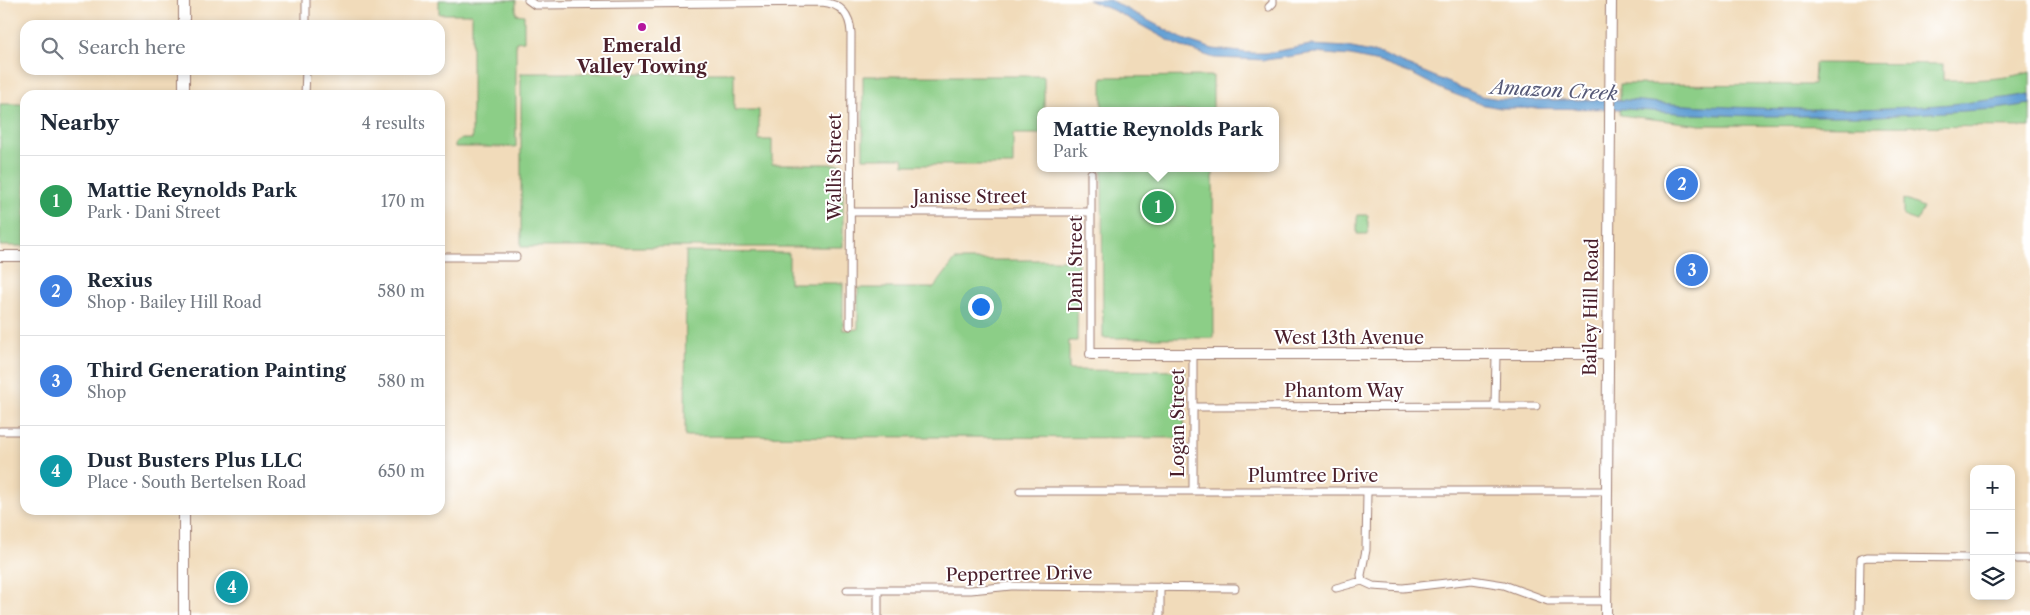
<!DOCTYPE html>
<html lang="en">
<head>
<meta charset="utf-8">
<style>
	:root { --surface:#fff; --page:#f6f6f7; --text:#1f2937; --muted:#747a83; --line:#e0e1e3; --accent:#2563eb }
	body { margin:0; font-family:"Libre Caslon Text",serif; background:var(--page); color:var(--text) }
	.controls { position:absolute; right:15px; bottom:15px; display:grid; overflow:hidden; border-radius:10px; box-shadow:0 2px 8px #0003 }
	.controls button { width:45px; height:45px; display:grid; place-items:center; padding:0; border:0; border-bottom:1px solid var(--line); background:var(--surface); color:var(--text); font:25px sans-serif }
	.you { position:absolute; left:980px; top:306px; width:18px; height:18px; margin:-12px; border:4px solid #fff; border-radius:50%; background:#1a73e8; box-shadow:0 0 0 8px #1a73e833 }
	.badge { display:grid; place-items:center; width:32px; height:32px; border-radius:50%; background:var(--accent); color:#fff; font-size:16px; font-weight:700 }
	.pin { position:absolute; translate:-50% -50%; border:2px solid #fff; box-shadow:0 1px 5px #0006 }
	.popup { position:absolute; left:1037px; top:107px; width:242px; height:65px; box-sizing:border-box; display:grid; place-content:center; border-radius:10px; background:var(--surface); filter:drop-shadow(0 1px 4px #0005); font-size:16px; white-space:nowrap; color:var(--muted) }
	.popup b { font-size:19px; color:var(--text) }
	.popup::after { content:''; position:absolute; left:50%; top:100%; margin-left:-10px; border:10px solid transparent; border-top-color:var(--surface) }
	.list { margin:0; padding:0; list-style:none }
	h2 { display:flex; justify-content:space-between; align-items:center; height:65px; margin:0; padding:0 20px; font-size:21px }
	h2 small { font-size:16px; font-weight:400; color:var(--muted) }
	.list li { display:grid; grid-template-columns:32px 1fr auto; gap:15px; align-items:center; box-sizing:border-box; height:90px; padding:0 20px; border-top:1px solid var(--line) }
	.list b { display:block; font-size:19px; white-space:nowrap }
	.list p { margin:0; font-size:16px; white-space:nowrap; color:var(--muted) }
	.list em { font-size:16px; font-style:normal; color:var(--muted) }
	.icon { flex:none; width:28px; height:28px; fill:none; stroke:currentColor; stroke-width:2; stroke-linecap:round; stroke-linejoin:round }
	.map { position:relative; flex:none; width:2030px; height:615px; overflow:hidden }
	.search { position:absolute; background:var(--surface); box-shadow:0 2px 8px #0003; left:20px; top:20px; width:425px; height:55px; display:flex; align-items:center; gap:12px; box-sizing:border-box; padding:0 18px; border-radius:15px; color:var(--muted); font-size:19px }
	.panel { position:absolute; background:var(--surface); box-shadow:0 2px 8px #0003; left:20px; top:90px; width:425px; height:425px; border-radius:15px }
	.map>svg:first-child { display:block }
</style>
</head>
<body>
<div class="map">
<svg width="2030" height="615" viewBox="0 0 2030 615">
	<rect width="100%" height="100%" fill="#fff"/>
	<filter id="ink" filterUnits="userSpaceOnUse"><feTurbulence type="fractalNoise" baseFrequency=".02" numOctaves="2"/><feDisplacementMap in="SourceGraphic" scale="10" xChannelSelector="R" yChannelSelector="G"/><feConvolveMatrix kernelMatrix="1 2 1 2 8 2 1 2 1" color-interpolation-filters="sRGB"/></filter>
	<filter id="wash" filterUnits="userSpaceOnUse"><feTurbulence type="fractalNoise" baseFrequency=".0096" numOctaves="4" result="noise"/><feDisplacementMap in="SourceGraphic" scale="20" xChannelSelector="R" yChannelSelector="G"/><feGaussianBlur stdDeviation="1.12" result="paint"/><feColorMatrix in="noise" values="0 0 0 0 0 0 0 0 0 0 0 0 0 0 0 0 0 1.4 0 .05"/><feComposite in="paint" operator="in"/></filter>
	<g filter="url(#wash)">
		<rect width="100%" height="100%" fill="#f1dbba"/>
		<!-- green -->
		<path fill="#8cce87" stroke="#6b7659" d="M439,0H516V14L524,15V41L516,42V147H455V143L461,139H472V14H439Z
			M1815,63L1943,64V80C1972,80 2002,80 2030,72V127L1701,125L1620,115V84L1814,85Z
			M521,73H734V110H759V140H772V164H843V247H521Z
			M863,76H1044V111H1040V134H1013V165H904L903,158H863Z
			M1213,76V111H1102V77Z
			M0,104H25V246H0Z
			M1102,168H1213L1214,338H1103Z
			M1903,199L1923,207L1917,221L1903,216Z
			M1357,215H1368V234H1357Z
			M686,252L789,253V283H843V330L858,329V288H934L955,260H1078L1077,341H1069V370L1185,371L1184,438L685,436Z"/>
		<!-- water -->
		<path fill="#64a0d4" stroke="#576080" d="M1088,0H1110L1183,39L1213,49L1250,53H1266L1311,45L1347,47L1381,54L1481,96L1500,99C1542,101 1584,99 1625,100C1646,101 1666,104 1686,105C1800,111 1917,113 2030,94V104L1997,109L1879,116H1757L1689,114L1626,109L1500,108L1480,104L1441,89L1414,75L1379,62L1350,56L1314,53L1266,60L1214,58L1179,46L1115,11Z"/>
	</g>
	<g filter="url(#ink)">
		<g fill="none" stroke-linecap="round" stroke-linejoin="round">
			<!-- street casing -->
			<g stroke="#9e7d72" stroke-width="9">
				<path id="street" d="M528,0L535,5H544L822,2C841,4 850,14 851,33L850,326
					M1269,7L1273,3V0
					M306,25V0
					M305,95L306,70
					M1091,173V354
					M850,212H1091
					M440,257H516
					M1193,354V491
					M1495,406L1496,354
					M1193,407L1536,406
					M0,431H25
					M1020,491H1607
					M2011,559H2030
					M1362,581L1361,575L1366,550L1367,492
					M1336,588L1362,581L1373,586L1403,588L1472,580L1504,585L1548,601H1606
					M847,590H971L1011,586L1235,588
					M878,615V590
					M1160,615V587
					M1859,615L1860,559L1867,557L1974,558"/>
			</g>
			<!-- secondary casing -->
			<g stroke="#9e7d72" stroke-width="12">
				<path id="secondary" d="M184,0V25
					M184,70V95
					M0,256H25
					M1091,354H1607
					M184,510V615
					M1606,615L1611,0"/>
			</g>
			<!-- street -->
			<use href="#street" stroke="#fff" stroke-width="7"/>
			<!-- secondary -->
			<use href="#secondary" stroke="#fff" stroke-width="10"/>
		</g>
	</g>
	<!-- markers -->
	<circle fill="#b5179e" stroke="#fff" stroke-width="2" cx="642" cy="27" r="5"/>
	<g text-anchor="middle" stroke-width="4" stroke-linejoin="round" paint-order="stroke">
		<!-- poi labels -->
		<g font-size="18" font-weight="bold" fill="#4a1f2b" stroke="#fff">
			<text x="642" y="52">Emerald<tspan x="642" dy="21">Valley Towing</tspan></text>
		</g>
		<!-- street labels -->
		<g font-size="18" fill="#4a1f2b" stroke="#fff">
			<text transform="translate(835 167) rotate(-90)" y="6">Wallis Street</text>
			<text x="970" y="203">Janisse Street</text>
			<text transform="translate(1076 264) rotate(-90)" y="6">Dani Street</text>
			<text transform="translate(1591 307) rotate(-89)" y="6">Bailey Hill Road</text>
			<text x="1349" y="344">West 13th Avenue</text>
			<text x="1344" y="397">Phantom Way</text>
			<text transform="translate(1178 423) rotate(-90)" y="6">Logan Street</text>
			<text x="1313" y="482">Plumtree Drive</text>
			<text transform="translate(1019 574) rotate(-1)" y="6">Peppertree Drive</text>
		</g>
		<!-- water labels -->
		<g font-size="19" font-style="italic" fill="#565977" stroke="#fff">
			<text transform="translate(1554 90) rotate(3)" y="7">Amazon Creek</text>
		</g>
	</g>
</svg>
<div class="controls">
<button>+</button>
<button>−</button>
<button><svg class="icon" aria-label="layers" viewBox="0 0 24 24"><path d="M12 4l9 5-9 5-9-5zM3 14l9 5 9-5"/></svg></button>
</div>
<div class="you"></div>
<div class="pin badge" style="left:1158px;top:207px;background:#2e9e5b">1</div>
<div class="popup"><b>Mattie Reynolds Park</b>Park</div>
<div class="pin badge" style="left:1682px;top:184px;background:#3f7fe0">2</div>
<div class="pin badge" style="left:1692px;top:270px;background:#3f7fe0">3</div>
<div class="pin badge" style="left:232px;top:587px;background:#0f9aa8">4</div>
<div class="search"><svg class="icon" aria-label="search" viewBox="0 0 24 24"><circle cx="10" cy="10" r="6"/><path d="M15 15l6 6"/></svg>Search here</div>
<section class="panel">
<h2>Nearby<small>4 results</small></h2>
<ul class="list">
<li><span class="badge" style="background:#2e9e5b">1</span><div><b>Mattie Reynolds Park</b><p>Park · Dani Street</p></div><em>170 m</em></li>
<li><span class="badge" style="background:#3f7fe0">2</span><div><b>Rexius</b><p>Shop · Bailey Hill Road</p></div><em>580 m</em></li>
<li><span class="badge" style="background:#3f7fe0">3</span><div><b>Third Generation Painting</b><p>Shop</p></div><em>580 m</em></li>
<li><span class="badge" style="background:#0f9aa8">4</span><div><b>Dust Busters Plus LLC</b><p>Place · South Bertelsen Road</p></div><em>650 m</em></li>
</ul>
</section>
</div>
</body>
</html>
